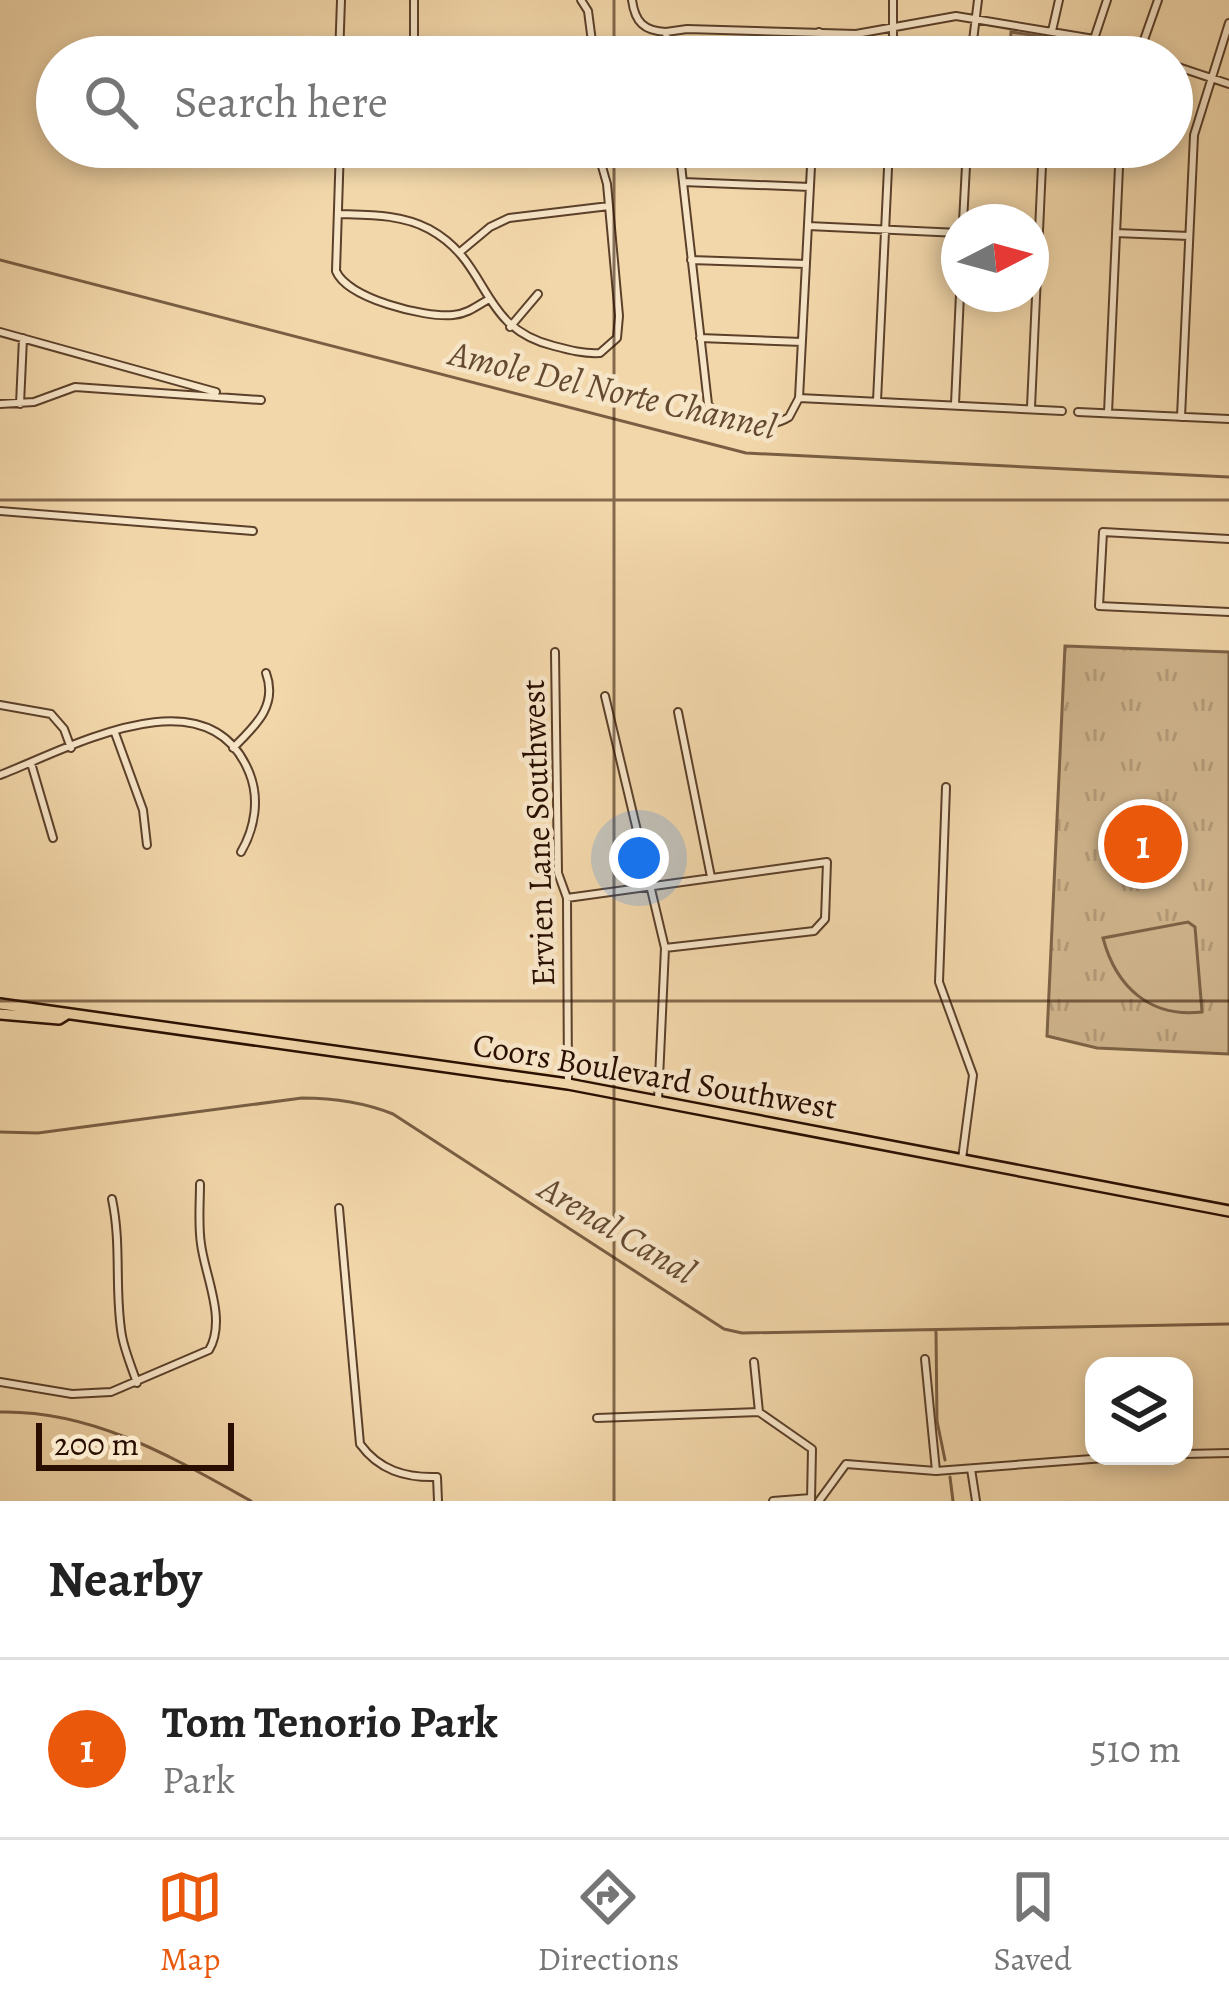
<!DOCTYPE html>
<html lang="en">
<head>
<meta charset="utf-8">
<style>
	:root { --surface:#fff; --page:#f2f2f2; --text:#222; --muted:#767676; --line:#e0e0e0; --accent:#ea580c }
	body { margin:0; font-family:Alegreya,serif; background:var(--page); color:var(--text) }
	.controls { position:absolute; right:36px; bottom:36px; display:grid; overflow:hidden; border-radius:24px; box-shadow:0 6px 18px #0003 }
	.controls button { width:108px; height:108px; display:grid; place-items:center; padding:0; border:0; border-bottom:3px solid var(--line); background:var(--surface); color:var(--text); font:60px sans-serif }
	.compass { position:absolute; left:941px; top:204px; width:108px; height:108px; border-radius:50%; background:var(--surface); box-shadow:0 6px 18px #0003; rotate:84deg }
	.scale { position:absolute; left:36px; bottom:30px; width:198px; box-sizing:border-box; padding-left:12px; border:6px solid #290e00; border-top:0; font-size:33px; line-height:42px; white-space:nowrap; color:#290e00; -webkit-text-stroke:9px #f7e5c8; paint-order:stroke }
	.you { position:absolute; left:639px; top:858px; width:42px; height:42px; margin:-30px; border:9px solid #fff; border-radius:50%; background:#1a73e8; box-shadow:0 0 0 18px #1a73e833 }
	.badge { display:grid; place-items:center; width:78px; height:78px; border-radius:50%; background:var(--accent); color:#fff; font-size:39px; font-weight:700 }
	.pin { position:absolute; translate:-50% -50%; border:6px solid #fff; box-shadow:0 3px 12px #0006 }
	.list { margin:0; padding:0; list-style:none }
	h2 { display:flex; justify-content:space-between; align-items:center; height:156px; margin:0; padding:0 48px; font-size:51px }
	h2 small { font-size:39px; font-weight:400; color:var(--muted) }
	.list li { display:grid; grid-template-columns:78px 1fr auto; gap:36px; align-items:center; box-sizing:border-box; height:180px; padding:0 48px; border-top:3px solid var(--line) }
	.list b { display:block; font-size:45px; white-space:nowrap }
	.list p { margin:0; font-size:39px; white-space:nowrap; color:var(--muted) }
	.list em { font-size:39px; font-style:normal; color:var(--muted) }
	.icon { flex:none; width:66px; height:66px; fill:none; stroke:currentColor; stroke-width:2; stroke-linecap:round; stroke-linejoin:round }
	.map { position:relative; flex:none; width:1229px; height:1501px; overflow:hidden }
	.search { position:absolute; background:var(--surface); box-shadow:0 6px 18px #0003; left:36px; right:36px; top:36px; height:132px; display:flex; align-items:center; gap:30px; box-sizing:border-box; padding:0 42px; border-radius:66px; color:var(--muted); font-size:45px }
	.sheet { height:336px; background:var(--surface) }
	nav { display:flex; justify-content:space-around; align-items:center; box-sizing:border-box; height:168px; border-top:3px solid var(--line); background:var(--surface); font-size:33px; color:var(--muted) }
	nav a { display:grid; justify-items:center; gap:6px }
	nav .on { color:var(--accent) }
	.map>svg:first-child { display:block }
</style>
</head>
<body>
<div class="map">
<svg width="1229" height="1501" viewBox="0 0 1229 1501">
	<defs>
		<pattern id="grass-tufts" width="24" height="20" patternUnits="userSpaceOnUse" patternTransform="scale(3)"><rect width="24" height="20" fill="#d0b58d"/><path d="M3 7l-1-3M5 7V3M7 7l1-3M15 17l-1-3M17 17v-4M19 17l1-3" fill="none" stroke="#b39a78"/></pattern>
	</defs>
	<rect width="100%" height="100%" fill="#f2d7aa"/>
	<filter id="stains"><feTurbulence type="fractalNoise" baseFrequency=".00167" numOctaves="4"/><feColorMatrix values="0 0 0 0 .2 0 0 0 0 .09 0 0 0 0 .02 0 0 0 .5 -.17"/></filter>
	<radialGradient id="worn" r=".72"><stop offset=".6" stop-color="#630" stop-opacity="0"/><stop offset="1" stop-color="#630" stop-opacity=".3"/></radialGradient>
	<!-- grass -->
	<path fill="url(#grass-tufts)" stroke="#7c6246" stroke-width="3" d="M1011,32L1085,43L1128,57H1009Z
		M1065,646L1229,652V1054L1097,1048L1047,1036Z"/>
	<!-- pitch -->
	<path fill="#d0b58d" stroke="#7c6246" stroke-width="3" d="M1188,922L1195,927L1202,1012C1150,1018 1116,987 1103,938Z"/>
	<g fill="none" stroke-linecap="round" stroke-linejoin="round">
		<!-- stream -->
		<path stroke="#795e43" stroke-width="3" d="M0,260L746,453L1229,477
			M0,1132L38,1133L302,1098C334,1098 363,1102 393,1114L724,1329L742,1333L1229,1324
			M936,1332L937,1421L945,1460
			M0,1412C93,1410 172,1457 251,1501
			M950,1477L953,1501"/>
		<!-- minor casing -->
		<g stroke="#5b402a" stroke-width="10">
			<path id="minor" d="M414,0V57
				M581,0L588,11L594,57
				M893,0V57
				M1052,31L1059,0
				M1094,39L1107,0
				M1139,54L1158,0
				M339,57L341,0
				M669,57L666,32L687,29L856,34L956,16L1094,39L1147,57
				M817,57L819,32
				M971,57L978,0
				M1172,65L1229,84
				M340,147L336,271C347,298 424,318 453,315C467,314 477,306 489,299
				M679,147L708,404C723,427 767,431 789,417L799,398L812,147
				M1106,147L1115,155L1119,167L1108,413
				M683,182L810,187
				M338,214C369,215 401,214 429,229C492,263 477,327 554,346C569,350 584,354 600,353L617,338L619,316L607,184L601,163L587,147
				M963,222L967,147
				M808,226L959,233
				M1116,233L1189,236
				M460,252L490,227L509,218L609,206
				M691,260L806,264
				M510,327L538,294
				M0,332L216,392
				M700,338L802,342
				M799,398L1062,411
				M877,401L889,147
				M0,404L34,402L75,387L261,400
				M20,404L23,338
				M955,404L960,294
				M1031,407L1042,165L1052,147
				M1078,412L1229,419
				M1181,417L1194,135L1229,23
				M0,511L253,531
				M1229,539L1103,532L1099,606L1229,612
				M555,652L558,873L567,898L568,1084
				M605,696L665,948L658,1100
				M0,705L51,714L64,729L71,748
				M678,712L711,877
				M115,733L143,810L147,845
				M233,748C255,726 278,706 266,673
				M31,763L53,838
				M0,775C68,749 207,670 249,772C260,798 255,828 241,852
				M946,787L939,982L973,1075L962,1159
				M567,898L827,862L825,919L814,931L665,948
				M112,1199C122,1247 114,1290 122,1336C125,1352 132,1368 137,1383
				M339,1208L360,1444C379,1470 405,1478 437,1477L438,1501
				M925,1359L936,1471
				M754,1362L759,1412
				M0,1382L72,1394L111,1392L209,1350C227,1320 205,1276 201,1244C198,1224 200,1203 200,1184
				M597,1418L759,1412L812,1449L811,1501
				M971,1469L976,1501
				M773,1501L811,1498"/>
		</g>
		<!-- tertiary casing -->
		<g stroke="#5b402a" stroke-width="10">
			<path id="tertiary" d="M632,0C635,22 644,31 666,32
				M1184,1454L1229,1453
				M819,1501L846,1464L936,1471L1131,1456"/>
		</g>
		<!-- primary casing -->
		<g stroke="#290e00" stroke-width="14">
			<path id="primary" d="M0,1004L568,1084L1229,1211
				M0,1014L59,1019L67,1014"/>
		</g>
		<!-- minor -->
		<use href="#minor" stroke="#f7e5c8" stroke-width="6"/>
		<!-- tertiary -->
		<use href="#tertiary" stroke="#f7e5c8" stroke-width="6"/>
		<!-- primary -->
		<use href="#primary" stroke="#f2d7aa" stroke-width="9"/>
	</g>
	<!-- grid -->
	<path fill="none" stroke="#290e00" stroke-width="3" stroke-opacity="0.55" d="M614,0V57M614,147V1501M0,500H1229M0,1001H1229"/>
	<g text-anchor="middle" stroke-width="9" stroke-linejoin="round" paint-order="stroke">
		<!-- street labels -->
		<g font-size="33" fill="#290e00" stroke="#f7e5c8">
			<text transform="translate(537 833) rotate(-92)" y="12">Ervien Lane Southwest</text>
			<text transform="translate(655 1075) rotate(10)" y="12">Coors Boulevard Southwest</text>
		</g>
		<!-- water labels -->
		<g font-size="36" font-style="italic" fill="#654a32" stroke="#f7e5c8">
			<text transform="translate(613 389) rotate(13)" y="13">Amole Del Norte Channel</text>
			<text transform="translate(618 1229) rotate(31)" y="13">Arenal Canal</text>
		</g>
	</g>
	<rect width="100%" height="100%" filter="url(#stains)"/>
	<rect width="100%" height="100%" fill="url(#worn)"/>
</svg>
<div class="controls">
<button><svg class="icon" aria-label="layers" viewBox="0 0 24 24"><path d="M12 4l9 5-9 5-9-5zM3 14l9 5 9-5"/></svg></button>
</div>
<svg class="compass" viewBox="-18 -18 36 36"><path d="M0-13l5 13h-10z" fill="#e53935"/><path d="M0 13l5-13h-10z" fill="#767676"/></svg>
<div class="scale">200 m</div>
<div class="you"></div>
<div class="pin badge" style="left:1143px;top:844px">1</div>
<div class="search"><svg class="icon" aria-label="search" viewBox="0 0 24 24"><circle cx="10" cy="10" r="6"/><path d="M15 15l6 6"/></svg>Search here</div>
</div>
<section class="sheet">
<h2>Nearby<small></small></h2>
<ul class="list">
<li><span class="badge">1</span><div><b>Tom Tenorio Park</b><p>Park</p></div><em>510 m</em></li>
</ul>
</section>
<nav>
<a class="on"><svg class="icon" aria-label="map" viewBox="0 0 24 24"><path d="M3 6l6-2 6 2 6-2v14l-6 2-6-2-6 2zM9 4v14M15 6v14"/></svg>Map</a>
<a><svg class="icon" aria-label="directions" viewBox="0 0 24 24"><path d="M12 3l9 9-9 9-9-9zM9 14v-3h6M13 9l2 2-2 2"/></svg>Directions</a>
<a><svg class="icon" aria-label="saved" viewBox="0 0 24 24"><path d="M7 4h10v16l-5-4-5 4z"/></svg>Saved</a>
</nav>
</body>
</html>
